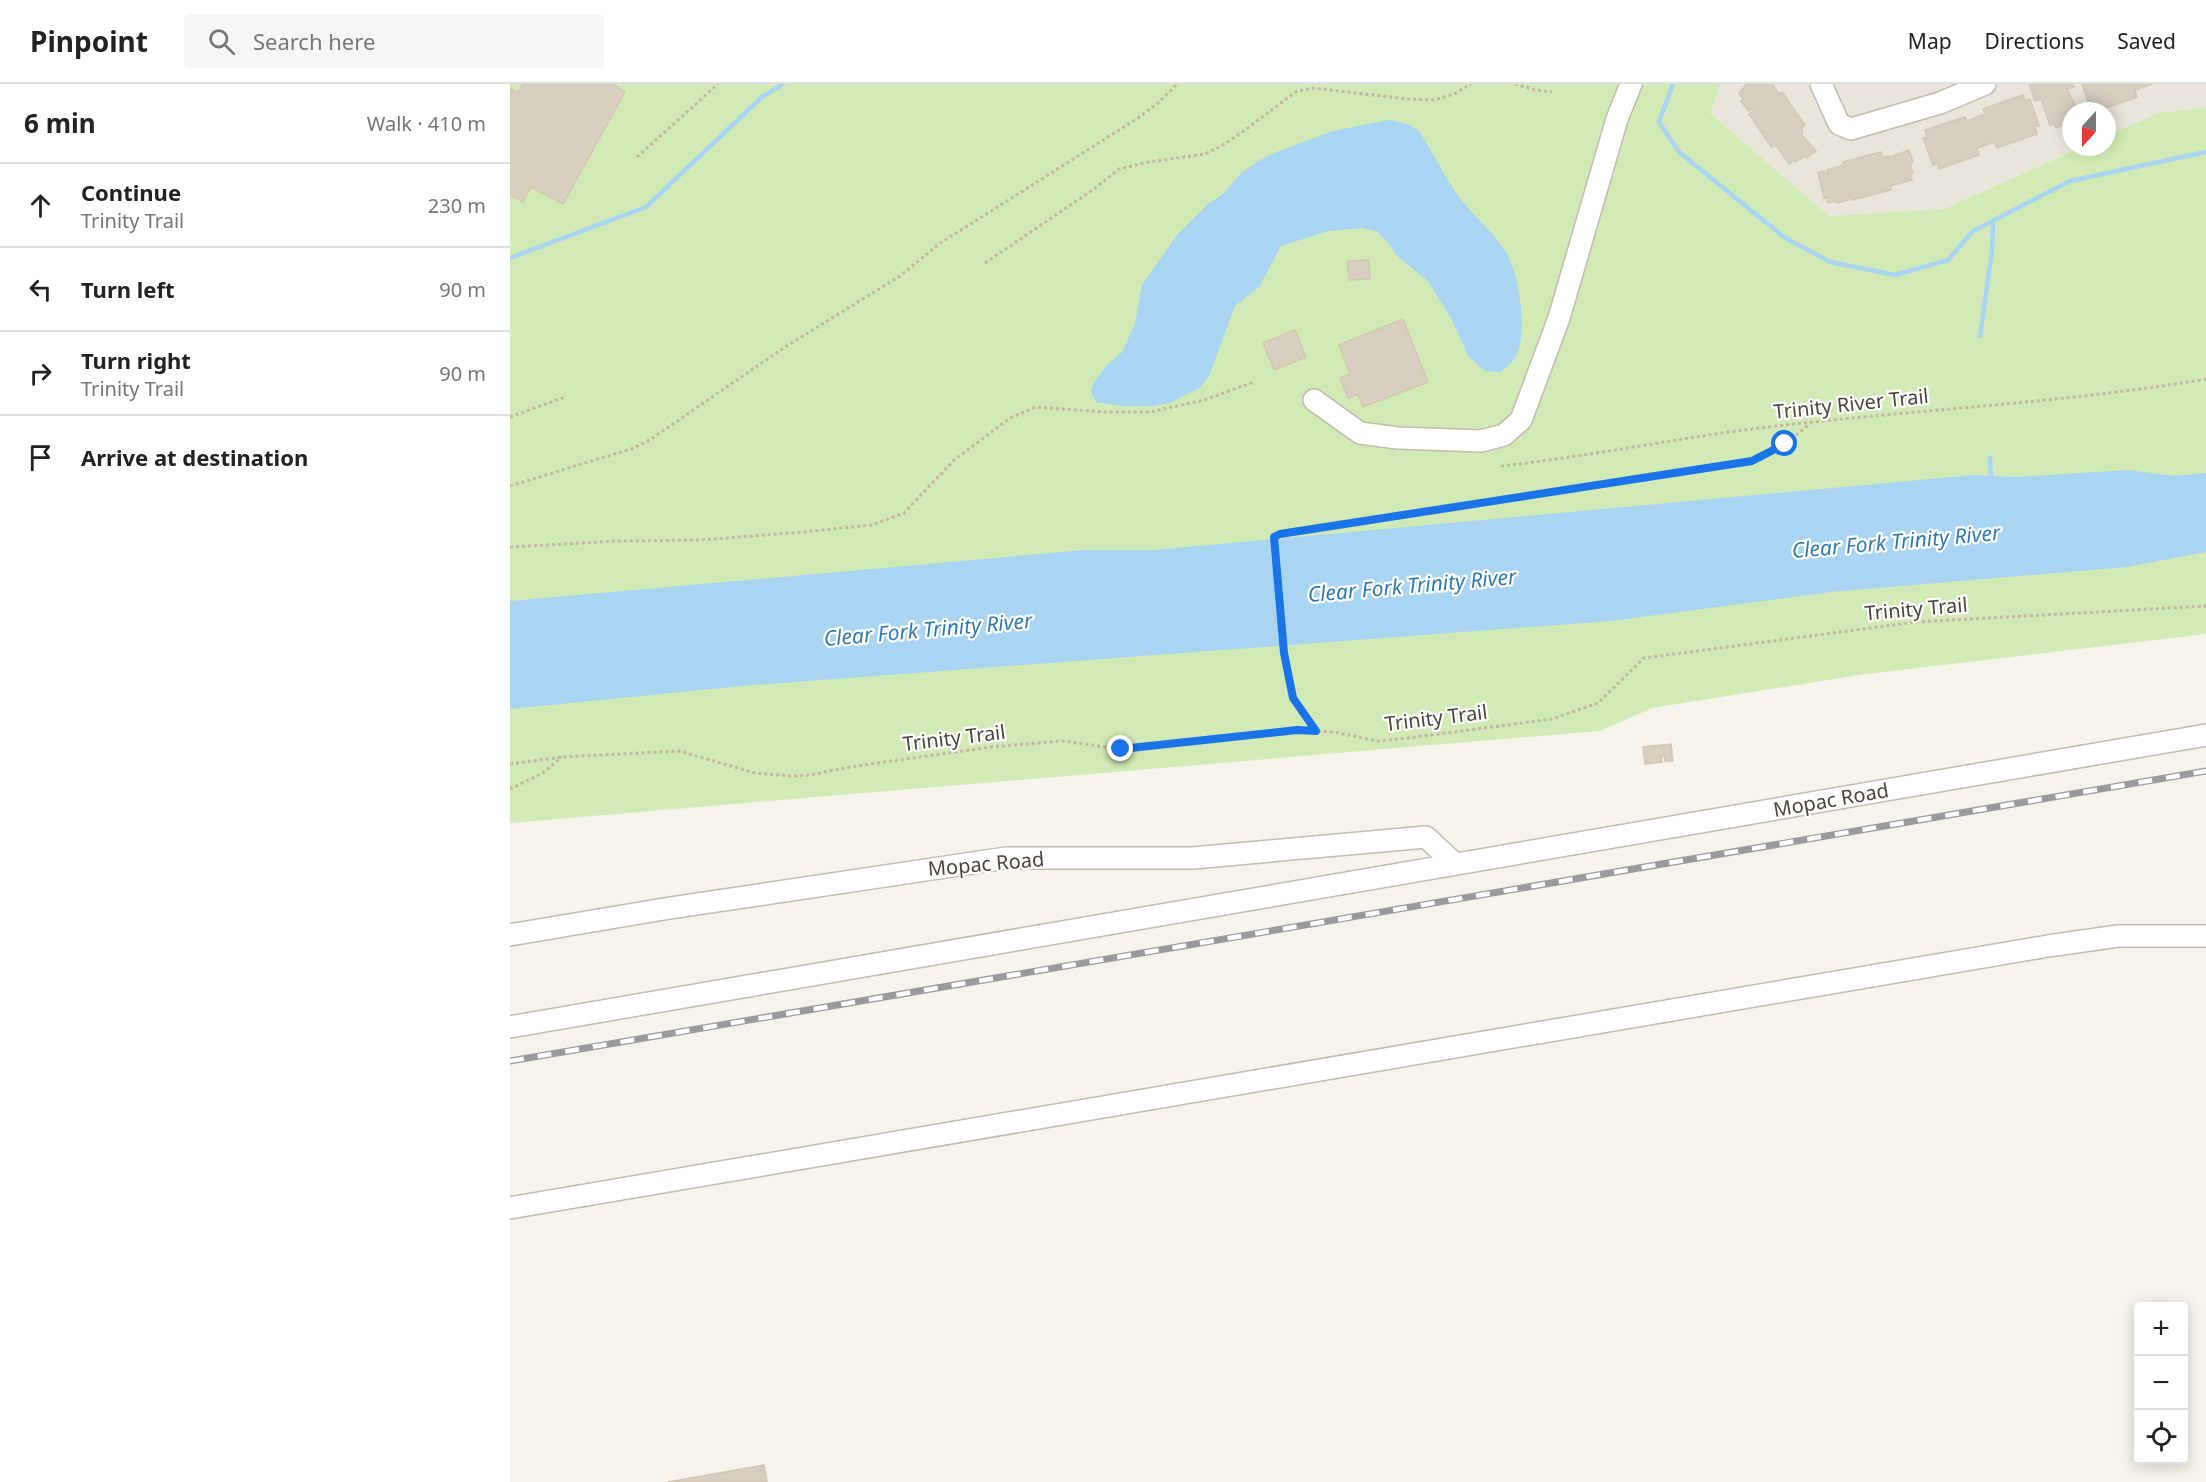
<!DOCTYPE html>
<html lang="en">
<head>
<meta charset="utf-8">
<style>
	:root { --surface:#fff; --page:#f6f6f6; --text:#222; --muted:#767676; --line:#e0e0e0 }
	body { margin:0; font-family:"Noto Sans",sans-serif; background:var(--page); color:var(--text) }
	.controls { position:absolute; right:18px; bottom:18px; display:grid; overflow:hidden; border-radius:6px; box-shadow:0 3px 15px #0003 }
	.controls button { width:54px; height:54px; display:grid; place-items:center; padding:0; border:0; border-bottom:2px solid var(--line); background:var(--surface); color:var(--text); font:30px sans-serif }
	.compass { position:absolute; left:1552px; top:18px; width:54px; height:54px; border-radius:50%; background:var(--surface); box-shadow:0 3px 15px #0003; rotate:201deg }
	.stop { position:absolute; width:18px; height:18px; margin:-14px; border:4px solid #1a73e8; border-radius:50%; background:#fff }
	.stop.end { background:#1a73e8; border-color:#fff; box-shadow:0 2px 6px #0008 }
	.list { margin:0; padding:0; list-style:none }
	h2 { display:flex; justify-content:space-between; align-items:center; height:78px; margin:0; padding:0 24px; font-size:26px }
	h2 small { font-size:20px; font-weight:400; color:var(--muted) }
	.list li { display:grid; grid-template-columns:39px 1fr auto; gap:18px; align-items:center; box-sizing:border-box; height:84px; padding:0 24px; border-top:2px solid var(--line) }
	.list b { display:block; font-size:22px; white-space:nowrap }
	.list p { margin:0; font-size:20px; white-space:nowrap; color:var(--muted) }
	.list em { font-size:20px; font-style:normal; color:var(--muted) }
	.icon { flex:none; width:33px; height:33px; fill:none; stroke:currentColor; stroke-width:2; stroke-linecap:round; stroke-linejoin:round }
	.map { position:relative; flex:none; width:1696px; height:1398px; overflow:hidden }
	header { display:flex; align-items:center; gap:36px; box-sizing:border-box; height:84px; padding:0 30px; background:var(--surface); border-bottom:2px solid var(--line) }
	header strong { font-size:28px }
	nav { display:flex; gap:33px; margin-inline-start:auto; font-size:21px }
	.search { width:420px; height:54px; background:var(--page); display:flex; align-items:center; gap:15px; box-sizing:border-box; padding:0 21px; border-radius:6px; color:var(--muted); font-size:22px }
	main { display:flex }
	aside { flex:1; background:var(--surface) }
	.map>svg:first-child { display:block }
</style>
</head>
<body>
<header>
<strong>Pinpoint</strong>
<div class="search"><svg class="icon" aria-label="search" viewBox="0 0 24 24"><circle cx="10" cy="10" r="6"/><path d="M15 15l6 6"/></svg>Search here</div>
<nav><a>Map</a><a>Directions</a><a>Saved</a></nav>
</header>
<main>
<aside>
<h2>6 min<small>Walk · 410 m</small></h2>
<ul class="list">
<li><svg class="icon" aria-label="ahead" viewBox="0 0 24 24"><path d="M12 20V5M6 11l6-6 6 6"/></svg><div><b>Continue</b><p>Trinity Trail</p></div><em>230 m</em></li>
<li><svg class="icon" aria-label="left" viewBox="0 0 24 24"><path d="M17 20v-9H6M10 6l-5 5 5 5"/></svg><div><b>Turn left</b></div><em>90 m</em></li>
<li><svg class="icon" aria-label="right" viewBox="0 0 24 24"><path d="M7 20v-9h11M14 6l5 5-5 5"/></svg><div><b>Turn right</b><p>Trinity Trail</p></div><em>90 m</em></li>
<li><svg class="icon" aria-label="arrive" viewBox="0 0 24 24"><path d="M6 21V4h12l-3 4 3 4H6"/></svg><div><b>Arrive at destination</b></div></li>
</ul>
</aside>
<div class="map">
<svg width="1696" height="1398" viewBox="0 0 1696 1398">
	<rect width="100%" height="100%" fill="#f6f3ec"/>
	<!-- residential -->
	<path fill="#eae5da" d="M1211,0H1696V24L1647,29L1597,52V27H1561V63H1572L1434,125L1319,132L1200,29Z"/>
	<!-- green -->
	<path fill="#d2eab5" d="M0,0H1211L1200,29L1319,132L1434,125L1572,63H1597V52L1647,29L1696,24V550L1349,591L1142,624L1090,647L0,739Z"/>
	<!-- water -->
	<path fill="#a9d4f2" d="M878,36C890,38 899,39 909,47C921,66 932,87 944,106C959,129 983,146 997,170C1009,192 1017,243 1008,268C1004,277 998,283 990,288L975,287L959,273L942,236L918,197L886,171L880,161L868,148L853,144L818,147L771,162L749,203L725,222L699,292L690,304L659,319L644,322H613L586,318L581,308L583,300L596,282L612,268L625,240L632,201L667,151L698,120L714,109L731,89L748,77L764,69L823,47Z
		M1618,386L1664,392L1696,389V468L1616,483L1321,508L1101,537L232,602L0,625V517L575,466H644L1464,391L1506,393Z"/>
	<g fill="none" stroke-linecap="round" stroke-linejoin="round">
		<!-- stream -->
		<path stroke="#a9d4f2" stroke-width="4.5" d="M1163,0L1149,38L1169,68L1274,153L1320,178L1385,191L1438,176L1463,147L1560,97L1696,68
			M0,174L136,123L252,13L273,0
			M1470,252L1482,167L1483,138
			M1480,374L1481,395"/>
	</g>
	<!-- building -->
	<path fill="#d8cfc1" stroke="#d3c7b4" stroke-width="1.5" d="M13,0H103L115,8L53,120L21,103L13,118L0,111V4L8,9Z
		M1237,0H1262L1269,10L1272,8L1295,41L1291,44L1293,48L1291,50L1306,67L1296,74L1295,72L1286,78L1285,76L1279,80L1266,61L1262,64L1239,30L1244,27L1242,25L1239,27L1231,17L1233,15L1229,9Z
		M1519,0H1563L1564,3L1557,5L1568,27H1561V38L1546,44L1544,40L1540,41L1531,15L1525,17Z
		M1572,0H1642L1625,6L1627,13L1587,27L1585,22L1580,24Z
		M1513,11L1515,17L1520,15L1529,42L1525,43L1527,50L1487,64L1485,58L1467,64L1469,71L1429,85L1428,80L1423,81L1413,54L1417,53L1415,46L1455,33L1457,37L1475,30L1473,25Z
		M1399,66L1403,78L1400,79L1403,89L1400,90L1402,96L1380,102L1381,106L1342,116L1340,111H1338L1339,116L1327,119L1326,117L1318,119L1317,113L1314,114L1308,89L1314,87L1315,90L1318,89L1317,86L1334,81L1333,78L1371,68L1373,73L1378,72V74Z
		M859,176L860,195L839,196L837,177Z
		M893,235L918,298L853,323L848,310L838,314L830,294L840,290L829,261Z
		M785,246L796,273L764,286L753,259Z
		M1161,660L1163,677H1155L1154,672H1151L1152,678L1135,680L1133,663Z
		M254,1381L257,1398H158Z"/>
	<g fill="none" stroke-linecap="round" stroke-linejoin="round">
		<!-- minor casing -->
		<g stroke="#c2bbae" stroke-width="24">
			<path id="minor" d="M1311,0L1329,40L1341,45L1430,19L1475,0
				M804,316L850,349L888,354L971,357L994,351L1011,336L1049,234L1107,35L1121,0
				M0,851L160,824L496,774H683L916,753L945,780
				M0,943L1696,651
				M0,1124L1538,862L1608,852H1696"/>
		</g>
		<!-- path -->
		<path stroke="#c4b79f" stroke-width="3" stroke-dasharray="3 3" stroke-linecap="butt" d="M1005,0L1025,6L1042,8
			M127,73L208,0
			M475,179L584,105L609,85L639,78L695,70L711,62L731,49L787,7L803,4L897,15L924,16L944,10L961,0
			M0,333L55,313
			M991,382C1073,373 1153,357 1234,346C1388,326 1543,321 1696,295
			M0,402L124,364L141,355L275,263L390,192L429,160L628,34L648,19L667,0
			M0,463L107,457L190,456L293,448L362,441L394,429L443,377L500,334L526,323L594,328H640L694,316L744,298
			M806,647L783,614L774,569L764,453L770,450L1242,377L1275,360L1301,339
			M0,680L52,673L169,667L245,689L280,692L300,691L340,683L481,663L553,657L617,666L787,646L824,648L867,657L898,654L1042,635L1088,619L1134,574L1406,538L1696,522
			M0,705L33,689L52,673"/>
		<!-- minor -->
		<use href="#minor" stroke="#fff" stroke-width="21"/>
		<!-- rail casing -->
		<g stroke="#9a9a9a" stroke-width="7">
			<path id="rail" d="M0,977L1696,687"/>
		</g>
		<!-- rail -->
		<use href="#rail" stroke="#fff" stroke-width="4.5" stroke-dasharray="14" stroke-linecap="butt"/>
	</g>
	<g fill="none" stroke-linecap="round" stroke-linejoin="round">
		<!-- route -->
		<path stroke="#1a73e8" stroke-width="8" d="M611,665L787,646L806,647L783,614L774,569L764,453L770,450L1242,377L1275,360"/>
	</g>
	<g text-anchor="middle" stroke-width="4.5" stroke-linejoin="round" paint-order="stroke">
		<!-- street labels -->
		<g font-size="20" fill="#4b4439" stroke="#fff">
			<text transform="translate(1341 320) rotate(-6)" y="7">Trinity River Trail</text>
			<text transform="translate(1406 525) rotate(-5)" y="7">Trinity Trail</text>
			<text transform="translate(926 634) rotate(-7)" y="7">Trinity Trail</text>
			<text transform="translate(444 654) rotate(-7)" y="7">Trinity Trail</text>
			<text transform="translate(1321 716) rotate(-10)" y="7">Mopac Road</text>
			<text transform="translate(476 780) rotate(-5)" y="7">Mopac Road</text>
		</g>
		<!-- water labels -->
		<g font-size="21" font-style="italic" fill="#2e7ab2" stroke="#fff">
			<text transform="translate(1386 458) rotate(-5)" y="7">Clear Fork Trinity River</text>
			<text transform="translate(902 502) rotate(-5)" y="7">Clear Fork Trinity River</text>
			<text transform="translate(418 546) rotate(-5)" y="7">Clear Fork Trinity River</text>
		</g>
	</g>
</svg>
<div class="controls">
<button>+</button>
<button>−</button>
<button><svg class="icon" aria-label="locate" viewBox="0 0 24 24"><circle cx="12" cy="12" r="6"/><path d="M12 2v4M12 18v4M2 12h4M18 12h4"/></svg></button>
</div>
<svg class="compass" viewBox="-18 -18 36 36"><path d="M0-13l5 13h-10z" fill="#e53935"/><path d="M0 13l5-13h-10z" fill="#767676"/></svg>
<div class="stop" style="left:1275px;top:360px"></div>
<div class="stop end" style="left:611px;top:665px"></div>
</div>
</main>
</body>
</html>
